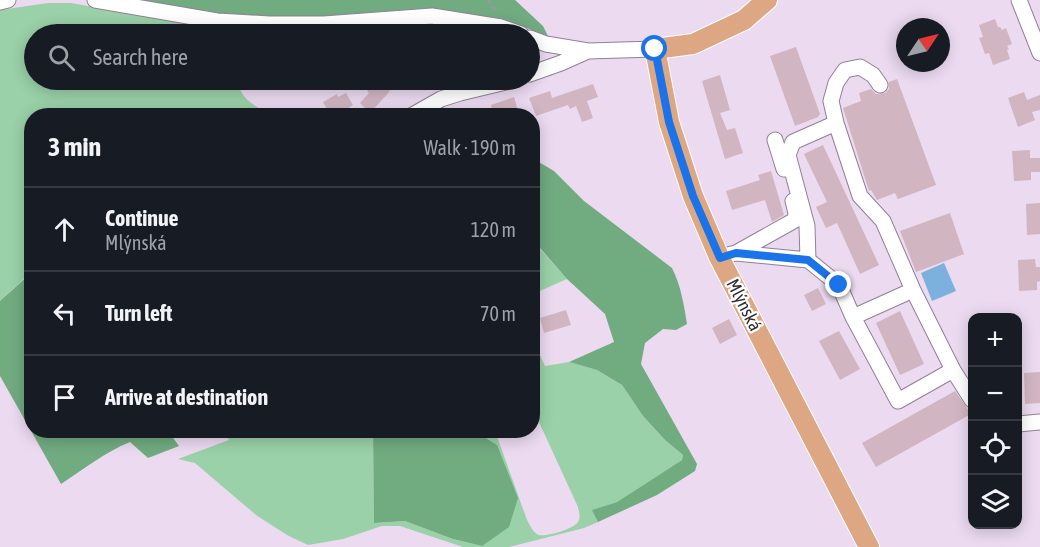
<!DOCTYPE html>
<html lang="en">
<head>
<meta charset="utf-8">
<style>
	:root { --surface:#171b24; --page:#20242c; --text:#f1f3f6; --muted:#9ea1a6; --line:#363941 }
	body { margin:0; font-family:"Asap Condensed",sans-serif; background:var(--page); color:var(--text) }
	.controls { position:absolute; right:18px; bottom:18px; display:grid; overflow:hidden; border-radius:12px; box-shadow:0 3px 15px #0003 }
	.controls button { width:54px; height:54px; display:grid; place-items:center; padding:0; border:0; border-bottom:2px solid var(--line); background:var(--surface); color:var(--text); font:30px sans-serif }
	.compass { position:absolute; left:896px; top:18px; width:54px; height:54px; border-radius:50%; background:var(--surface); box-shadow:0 3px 15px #0003; rotate:55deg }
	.stop { position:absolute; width:18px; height:18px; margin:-14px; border:4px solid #1a73e8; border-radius:50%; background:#fff }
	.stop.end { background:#1a73e8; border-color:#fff; box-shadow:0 2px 6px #0008 }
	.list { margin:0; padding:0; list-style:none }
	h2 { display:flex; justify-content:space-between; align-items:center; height:78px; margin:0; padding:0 24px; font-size:26px }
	h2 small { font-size:20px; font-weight:400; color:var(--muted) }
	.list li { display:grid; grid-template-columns:39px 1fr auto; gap:18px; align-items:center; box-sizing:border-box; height:84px; padding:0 24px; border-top:2px solid var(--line) }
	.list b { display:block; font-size:22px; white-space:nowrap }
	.list p { margin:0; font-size:20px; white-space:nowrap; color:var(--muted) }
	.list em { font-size:20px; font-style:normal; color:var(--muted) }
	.icon { flex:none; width:33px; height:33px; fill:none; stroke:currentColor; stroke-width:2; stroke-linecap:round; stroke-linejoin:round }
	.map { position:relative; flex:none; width:1040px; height:547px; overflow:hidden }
	.search { position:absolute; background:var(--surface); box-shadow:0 3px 15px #0003; left:24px; top:24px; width:516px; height:66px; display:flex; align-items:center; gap:15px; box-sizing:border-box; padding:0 21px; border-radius:33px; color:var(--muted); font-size:22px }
	.panel { position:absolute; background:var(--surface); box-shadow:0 3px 15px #0003; left:24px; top:108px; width:516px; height:330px; border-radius:24px }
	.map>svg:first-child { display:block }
</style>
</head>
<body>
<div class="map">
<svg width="1040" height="547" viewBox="0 0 1040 547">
	<rect width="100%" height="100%" fill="#ebdaf0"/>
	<!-- green -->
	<path fill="#9ad1a8" d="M48,3H71L216,29L269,32L267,34H34V80H237C240,99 256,107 271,115L32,116L31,276L29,274L0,301V10Z
		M532,240L567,279L533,294L532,293Z
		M533,340L545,366L569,362L597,370L622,385L643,416L665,440L683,455L682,460L617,502L593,510L598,522L584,528L509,547H463L400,526H382L343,539L308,545L287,535L256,515L195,463L178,459L229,440L222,431H373L374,523L405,521L453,539L482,546L497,445L475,431H495L527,520C530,525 533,533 539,535C546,537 574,529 578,522C581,517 579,512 578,507L533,409Z"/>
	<!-- forest -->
	<path fill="#71ab80" d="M140,0H515L543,26L548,36L503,19L432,8L323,16H270L218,13Z
		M532,158L554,171L584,201L672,268C681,286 684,305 687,324L676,330L663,329L645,343L641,364L697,464L695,471L657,495L598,522L592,510L617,502L682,460L683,455L665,440L643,416L622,385L597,370L569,362L614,342L605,314L567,279L533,240Z
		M30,274L32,276V430L168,431L179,446L148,458L130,442C105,452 84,469 61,484L0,376V301Z
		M373,431H475L497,445L518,498L509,527L482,546L453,539L405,521L374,523Z"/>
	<!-- water -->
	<path fill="#7cb1de" d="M944,263L956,291L932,301L921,273Z"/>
	<!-- building -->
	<path fill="#d1b6c2" d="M995,19L998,27H1000L1002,30L1006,28L1012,44L1007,46L1009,49L1007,50L1010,59L993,65L989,53L985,54L979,38L983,37L979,25Z
		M796,47L820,114L818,117L795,126L770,56Z
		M720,75L730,110L720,113L727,130L735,128L743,153L725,159L702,81Z
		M897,79L936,185L898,199L895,193L877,200L871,190L869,191L843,108L861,101L859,93L871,89L876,94L885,93L889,89V82Z
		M378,80L390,91L370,113L360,103L369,93L367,91Z
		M593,84L598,97L587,101L593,118L582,122L576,106L570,109L568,105L536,116L529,98L550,91L552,98Z
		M1024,92L1027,100L1040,95V110L1032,112L1035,120L1018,127L1008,98Z
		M346,93L353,105L336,116H331L323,102L337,94L338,97Z
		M514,97L518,111L511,113L512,116H494L491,105Z
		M823,145L879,265L860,274L837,223L826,228L816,207L827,202L804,154Z
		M1030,150V158H1040V172H1031V180L1014,181L1012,151Z
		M771,171L784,215L772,222L765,200L732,210L726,191L760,180L758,175Z
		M1040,203V234L1027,235L1026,204Z
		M950,213L964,254L916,272L900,231Z
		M1035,259L1036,267H1040V281L1037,282V290L1019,291L1018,260Z
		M818,288L826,304L812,311L804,295Z
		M566,310L571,325L544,333L540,318Z
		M900,311L924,364L900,375L876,323Z
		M729,319L737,335L720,344L712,328Z
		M839,331L860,369L840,380L819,341Z
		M1040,372V403L1025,404L1024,373Z
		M955,391L971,414L876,467L862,443Z"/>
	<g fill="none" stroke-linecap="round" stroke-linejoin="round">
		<!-- minor casing -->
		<g stroke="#918196" stroke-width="17">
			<path id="minor" d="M95,0L217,21L269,24H324L432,16L501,27L521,34
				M1019,0L1040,53
				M0,2L8,0
				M530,38L546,44L588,51L655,49
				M530,74L561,63L588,51
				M880,85L873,75L860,67L845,70L836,83L831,101L836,123L860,196L883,221L913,290L953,370L972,400
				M411,116L441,99L460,93L514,80
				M775,140L784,169
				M736,253L795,220L796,213L793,201
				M719,257L736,253L808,260L839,285L853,317L898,401L953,370
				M808,260L807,226L788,155L793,142L836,123
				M853,317L913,290
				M1018,424L1040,422"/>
		</g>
		<!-- major casing -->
		<g stroke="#fff" stroke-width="22">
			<path id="major" d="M767,0L744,20L693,44L655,49L669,122L693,196L719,257L869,547"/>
		</g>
		<!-- path -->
		<path stroke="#a194a4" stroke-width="2" stroke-dasharray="4.5 3" stroke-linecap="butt" d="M488,0L497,12"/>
		<!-- minor -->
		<use href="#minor" stroke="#fff" stroke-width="15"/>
		<!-- major -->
		<use href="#major" stroke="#dea783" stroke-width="20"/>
	</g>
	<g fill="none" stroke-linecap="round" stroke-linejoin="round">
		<!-- route -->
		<path stroke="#1a73e8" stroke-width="8" d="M655,49L669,122L693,196L720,258L736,253L808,260L839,285"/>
	</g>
	<g text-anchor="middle" stroke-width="4.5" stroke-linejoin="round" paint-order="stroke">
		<!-- street labels -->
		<g font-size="18" fill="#312b33" stroke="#fff">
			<text transform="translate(744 305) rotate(63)" y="6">Mlýnská</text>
		</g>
	</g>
</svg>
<div class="controls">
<button>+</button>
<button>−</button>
<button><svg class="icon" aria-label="locate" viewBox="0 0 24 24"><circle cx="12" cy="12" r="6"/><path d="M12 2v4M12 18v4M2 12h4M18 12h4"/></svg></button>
<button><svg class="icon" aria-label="layers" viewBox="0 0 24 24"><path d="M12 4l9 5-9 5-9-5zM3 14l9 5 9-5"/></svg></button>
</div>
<svg class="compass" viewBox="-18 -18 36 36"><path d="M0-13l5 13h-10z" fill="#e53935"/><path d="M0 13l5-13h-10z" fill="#9ea1a6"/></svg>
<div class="stop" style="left:655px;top:49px"></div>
<div class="stop end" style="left:839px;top:285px"></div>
<div class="search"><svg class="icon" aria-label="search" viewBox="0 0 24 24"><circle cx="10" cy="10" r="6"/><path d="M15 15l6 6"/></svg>Search here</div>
<section class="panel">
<h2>3 min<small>Walk · 190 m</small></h2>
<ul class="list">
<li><svg class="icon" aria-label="ahead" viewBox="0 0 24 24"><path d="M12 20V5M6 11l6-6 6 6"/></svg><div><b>Continue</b><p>Mlýnská</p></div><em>120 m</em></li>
<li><svg class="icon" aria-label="left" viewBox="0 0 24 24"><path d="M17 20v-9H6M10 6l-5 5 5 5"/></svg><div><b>Turn left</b></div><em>70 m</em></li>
<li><svg class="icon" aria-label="arrive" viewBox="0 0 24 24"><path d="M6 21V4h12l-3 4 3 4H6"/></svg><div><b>Arrive at destination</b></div></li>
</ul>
</section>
</div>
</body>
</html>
